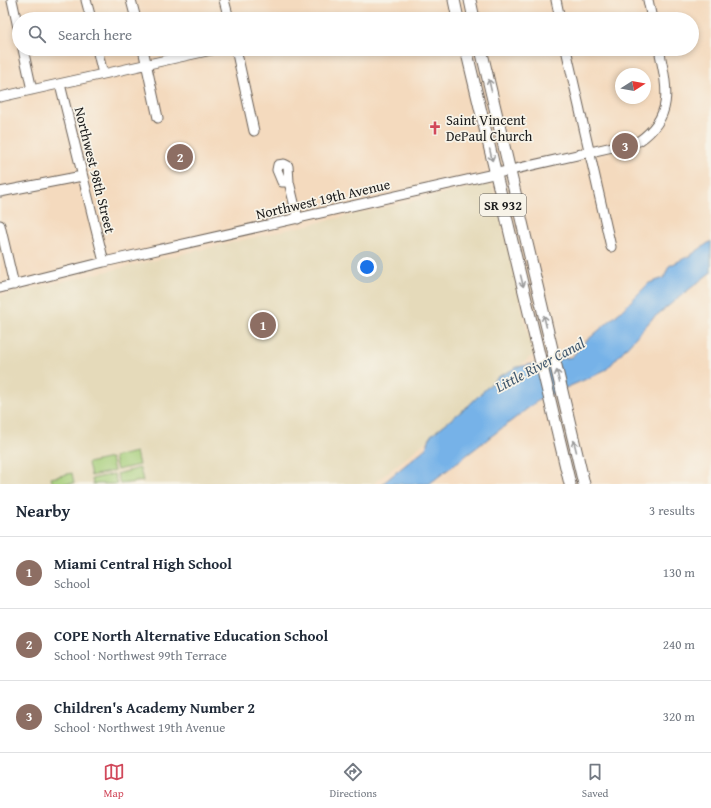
<!DOCTYPE html>
<html lang="en">
<head>
<meta charset="utf-8">
<style>
	:root { --surface:#fff; --page:#f6f6f7; --text:#1f2937; --muted:#747a83; --line:#e0e1e3; --accent:#d1495b }
	body { margin:0; font-family:"Gentium Book Plus",serif; background:var(--page); color:var(--text) }
	.compass { position:absolute; left:615px; top:68px; width:36px; height:36px; border-radius:50%; background:var(--surface); box-shadow:0 2px 6px #0003; rotate:79deg }
	.you { position:absolute; left:367px; top:267px; width:14px; height:14px; margin:-10px; border:3px solid #fff; border-radius:50%; background:#1a73e8; box-shadow:0 0 0 6px #1a73e833 }
	.badge { display:grid; place-items:center; width:26px; height:26px; border-radius:50%; background:var(--accent); color:#fff; font-size:13px; font-weight:700 }
	.pin { position:absolute; translate:-50% -50%; border:2px solid #fff; box-shadow:0 1px 4px #0006 }
	.list { margin:0; padding:0; list-style:none }
	h2 { display:flex; justify-content:space-between; align-items:center; height:52px; margin:0; padding:0 16px; font-size:17px }
	h2 small { font-size:13px; font-weight:400; color:var(--muted) }
	.list li { display:grid; grid-template-columns:26px 1fr auto; gap:12px; align-items:center; box-sizing:border-box; height:72px; padding:0 16px; border-top:1px solid var(--line) }
	.list b { display:block; font-size:15px; white-space:nowrap }
	.list p { margin:0; font-size:13px; white-space:nowrap; color:var(--muted) }
	.list em { font-size:13px; font-style:normal; color:var(--muted) }
	.icon { flex:none; width:22px; height:22px; fill:none; stroke:currentColor; stroke-width:2; stroke-linecap:round; stroke-linejoin:round }
	.map { position:relative; flex:none; width:711px; height:484px; overflow:hidden }
	.search { position:absolute; background:var(--surface); box-shadow:0 2px 6px #0003; left:12px; right:12px; top:12px; height:44px; display:flex; align-items:center; gap:10px; box-sizing:border-box; padding:0 14px; border-radius:22px; color:var(--muted); font-size:15px }
	.sheet { height:268px; background:var(--surface) }
	nav { display:flex; justify-content:space-around; align-items:center; box-sizing:border-box; height:56px; border-top:1px solid var(--line); background:var(--surface); font-size:11px; color:var(--muted) }
	nav a { display:grid; justify-items:center; gap:2px }
	nav .on { color:var(--accent) }
	.map>svg:first-child { display:block }
</style>
</head>
<body>
<div class="map">
<svg width="711" height="484" viewBox="0 0 711 484">
	<rect width="100%" height="100%" fill="#f7f3e8"/>
	<filter id="ink" filterUnits="userSpaceOnUse"><feTurbulence type="fractalNoise" baseFrequency=".025" numOctaves="2"/><feDisplacementMap in="SourceGraphic" scale="8" xChannelSelector="R" yChannelSelector="G"/><feConvolveMatrix kernelMatrix="1 2 1 2 8 2 1 2 1" color-interpolation-filters="sRGB"/></filter>
	<filter id="wash" filterUnits="userSpaceOnUse"><feTurbulence type="fractalNoise" baseFrequency=".012" numOctaves="4" result="noise"/><feDisplacementMap in="SourceGraphic" scale="16" xChannelSelector="R" yChannelSelector="G"/><feGaussianBlur stdDeviation="0.9" result="paint"/><feColorMatrix in="noise" values="0 0 0 0 0 0 0 0 0 0 0 0 0 0 0 0 0 1.4 0 .05"/><feComposite in="paint" operator="in"/></filter>
	<g filter="url(#wash)">
		<rect width="100%" height="100%" fill="#f4dabe"/>
		<!-- built -->
		<path fill="#e5daba" d="M486,184L493,187L533,355L373,484H0V296Z"/>
		<!-- green -->
		<path fill="#a6ce7a" stroke="#61754b" d="M136,452L139,465L117,470L114,457Z
			M111,458L114,471L91,476L88,463Z
			M140,468L143,481L120,484L117,474Z
			M72,473L74,483L53,484L51,478Z
			M114,474L117,484H93L92,479Z"/>
		<!-- water -->
		<path fill="#76b2e8" stroke="#496782" d="M711,241V272L652,319L607,369L584,380L540,399L429,484H382L426,448L431,435L468,406L498,377L517,367L572,357L584,343L620,312L649,283L664,278L669,266L691,255Z"/>
	</g>
	<g filter="url(#ink)">
		<g fill="none" stroke-linecap="round" stroke-linejoin="round">
			<!-- minor casing -->
			<g stroke="#685e55" stroke-width="11">
				<path id="minor" d="M12,0L19,32
					M86,0L91,19
					M131,0L136,19
					M224,0L229,19
					M556,0L560,19
					M648,0L652,19
					M23,49L32,90
					M97,49L103,74
					M143,49L158,118
					M236,49L254,131
					M566,49L611,247
					M60,84L104,262
					M0,97L216,49
					M289,182H282L277,170L278,165L284,164L288,166L289,182L298,219
					M0,192L82,176
					M0,225L14,285
					M0,288L104,262L639,141C675,116 667,87 659,49"/>
			</g>
			<!-- major casing -->
			<g stroke="#685e55" stroke-width="13">
				<path id="major" d="M454,0L458,19
					M470,0L474,19
					M466,49L570,484
					M481,49L584,484"/>
			</g>
			<!-- minor -->
			<use href="#minor" stroke="#fff" stroke-width="9"/>
			<!-- major -->
			<use href="#major" stroke="#fff" stroke-width="11"/>
		</g>
		<!-- one-way arrows -->
		<defs><path id="oneway-shaft" d="M-6 0H5M1.5-3L5.5 0L1.5 3" fill="none" stroke-width="1.6" stroke-linecap="round" stroke-linejoin="round"/></defs>
		<g stroke="#999">
			<use href="#oneway-shaft" transform="translate(490 85) rotate(-103)"/>
			<use href="#oneway-shaft" transform="translate(491 155) rotate(77)"/>
			<use href="#oneway-shaft" transform="translate(522 281) rotate(76)"/>
			<use href="#oneway-shaft" transform="translate(545 321) rotate(-103)"/>
			<use href="#oneway-shaft" transform="translate(558 376) rotate(-103)"/>
			<use href="#oneway-shaft" transform="translate(575 446) rotate(-104)"/>
		</g>
	</g>
	<!-- icons -->
	<defs>
		<g id="church-bare" transform="scale(1.08)"><path d="M-1.2-6h2.4v3.5h3.3v2.4h-3.3V6h-2.4V-.1h-3.3v-2.4h3.3Z" fill="#d1495b" stroke="#f7f3e8" stroke-width="2.5" paint-order="stroke"/></g>
	</defs>
	<g fill-rule="evenodd">
		<use href="#church-bare" x="435" y="128"/>
	</g>
	<g text-anchor="middle" stroke-width="3.5" stroke-linejoin="round" paint-order="stroke">
		<!-- shield labels -->
		<rect fill="#f7f3e8" stroke="#5e5c59" stroke-width="1" x="480" y="194" width="46" height="22" rx="3"/>
		<g font-size="13" font-weight="bold" fill="#1c1c1c">
			<text x="503" y="210">SR 932</text>
		</g>
		<!-- poi labels -->
		<g font-size="14" fill="#1c1c1c" stroke="#f7f3e8" text-anchor="start">
			<text x="446" y="125">Saint Vincent<tspan x="446" dy="16">DePaul Church</tspan></text>
		</g>
		<!-- street labels -->
		<g font-size="14" fill="#1c1c1c" stroke="#f7f3e8">
			<text transform="translate(95 170) rotate(76)" y="5">Northwest 98th Street</text>
			<text transform="translate(323 199) rotate(-13)" y="5">Northwest 19th Avenue</text>
		</g>
		<!-- water labels -->
		<g font-size="15" font-style="italic" fill="#40586e" stroke="#f7f3e8">
			<text transform="translate(540 365) rotate(-28)" y="5">Little River Canal</text>
		</g>
	</g>
</svg>
<svg class="compass" viewBox="-18 -18 36 36"><path d="M0-13l5 13h-10z" fill="#e53935"/><path d="M0 13l5-13h-10z" fill="#747a83"/></svg>
<div class="you"></div>
<div class="pin badge" style="left:263px;top:325px;background:#8d6e63">1</div>
<div class="pin badge" style="left:180px;top:157px;background:#8d6e63">2</div>
<div class="pin badge" style="left:625px;top:146px;background:#8d6e63">3</div>
<div class="search"><svg class="icon" aria-label="search" viewBox="0 0 24 24"><circle cx="10" cy="10" r="6"/><path d="M15 15l6 6"/></svg>Search here</div>
</div>
<section class="sheet">
<h2>Nearby<small>3 results</small></h2>
<ul class="list">
<li><span class="badge" style="background:#8d6e63">1</span><div><b>Miami Central High School</b><p>School</p></div><em>130 m</em></li>
<li><span class="badge" style="background:#8d6e63">2</span><div><b>COPE North Alternative Education School</b><p>School · Northwest 99th Terrace</p></div><em>240 m</em></li>
<li><span class="badge" style="background:#8d6e63">3</span><div><b>Children's Academy Number 2</b><p>School · Northwest 19th Avenue</p></div><em>320 m</em></li>
</ul>
</section>
<nav>
<a class="on"><svg class="icon" aria-label="map" viewBox="0 0 24 24"><path d="M3 6l6-2 6 2 6-2v14l-6 2-6-2-6 2zM9 4v14M15 6v14"/></svg>Map</a>
<a><svg class="icon" aria-label="directions" viewBox="0 0 24 24"><path d="M12 3l9 9-9 9-9-9zM9 14v-3h6M13 9l2 2-2 2"/></svg>Directions</a>
<a><svg class="icon" aria-label="saved" viewBox="0 0 24 24"><path d="M7 4h10v16l-5-4-5 4z"/></svg>Saved</a>
</nav>
</body>
</html>
